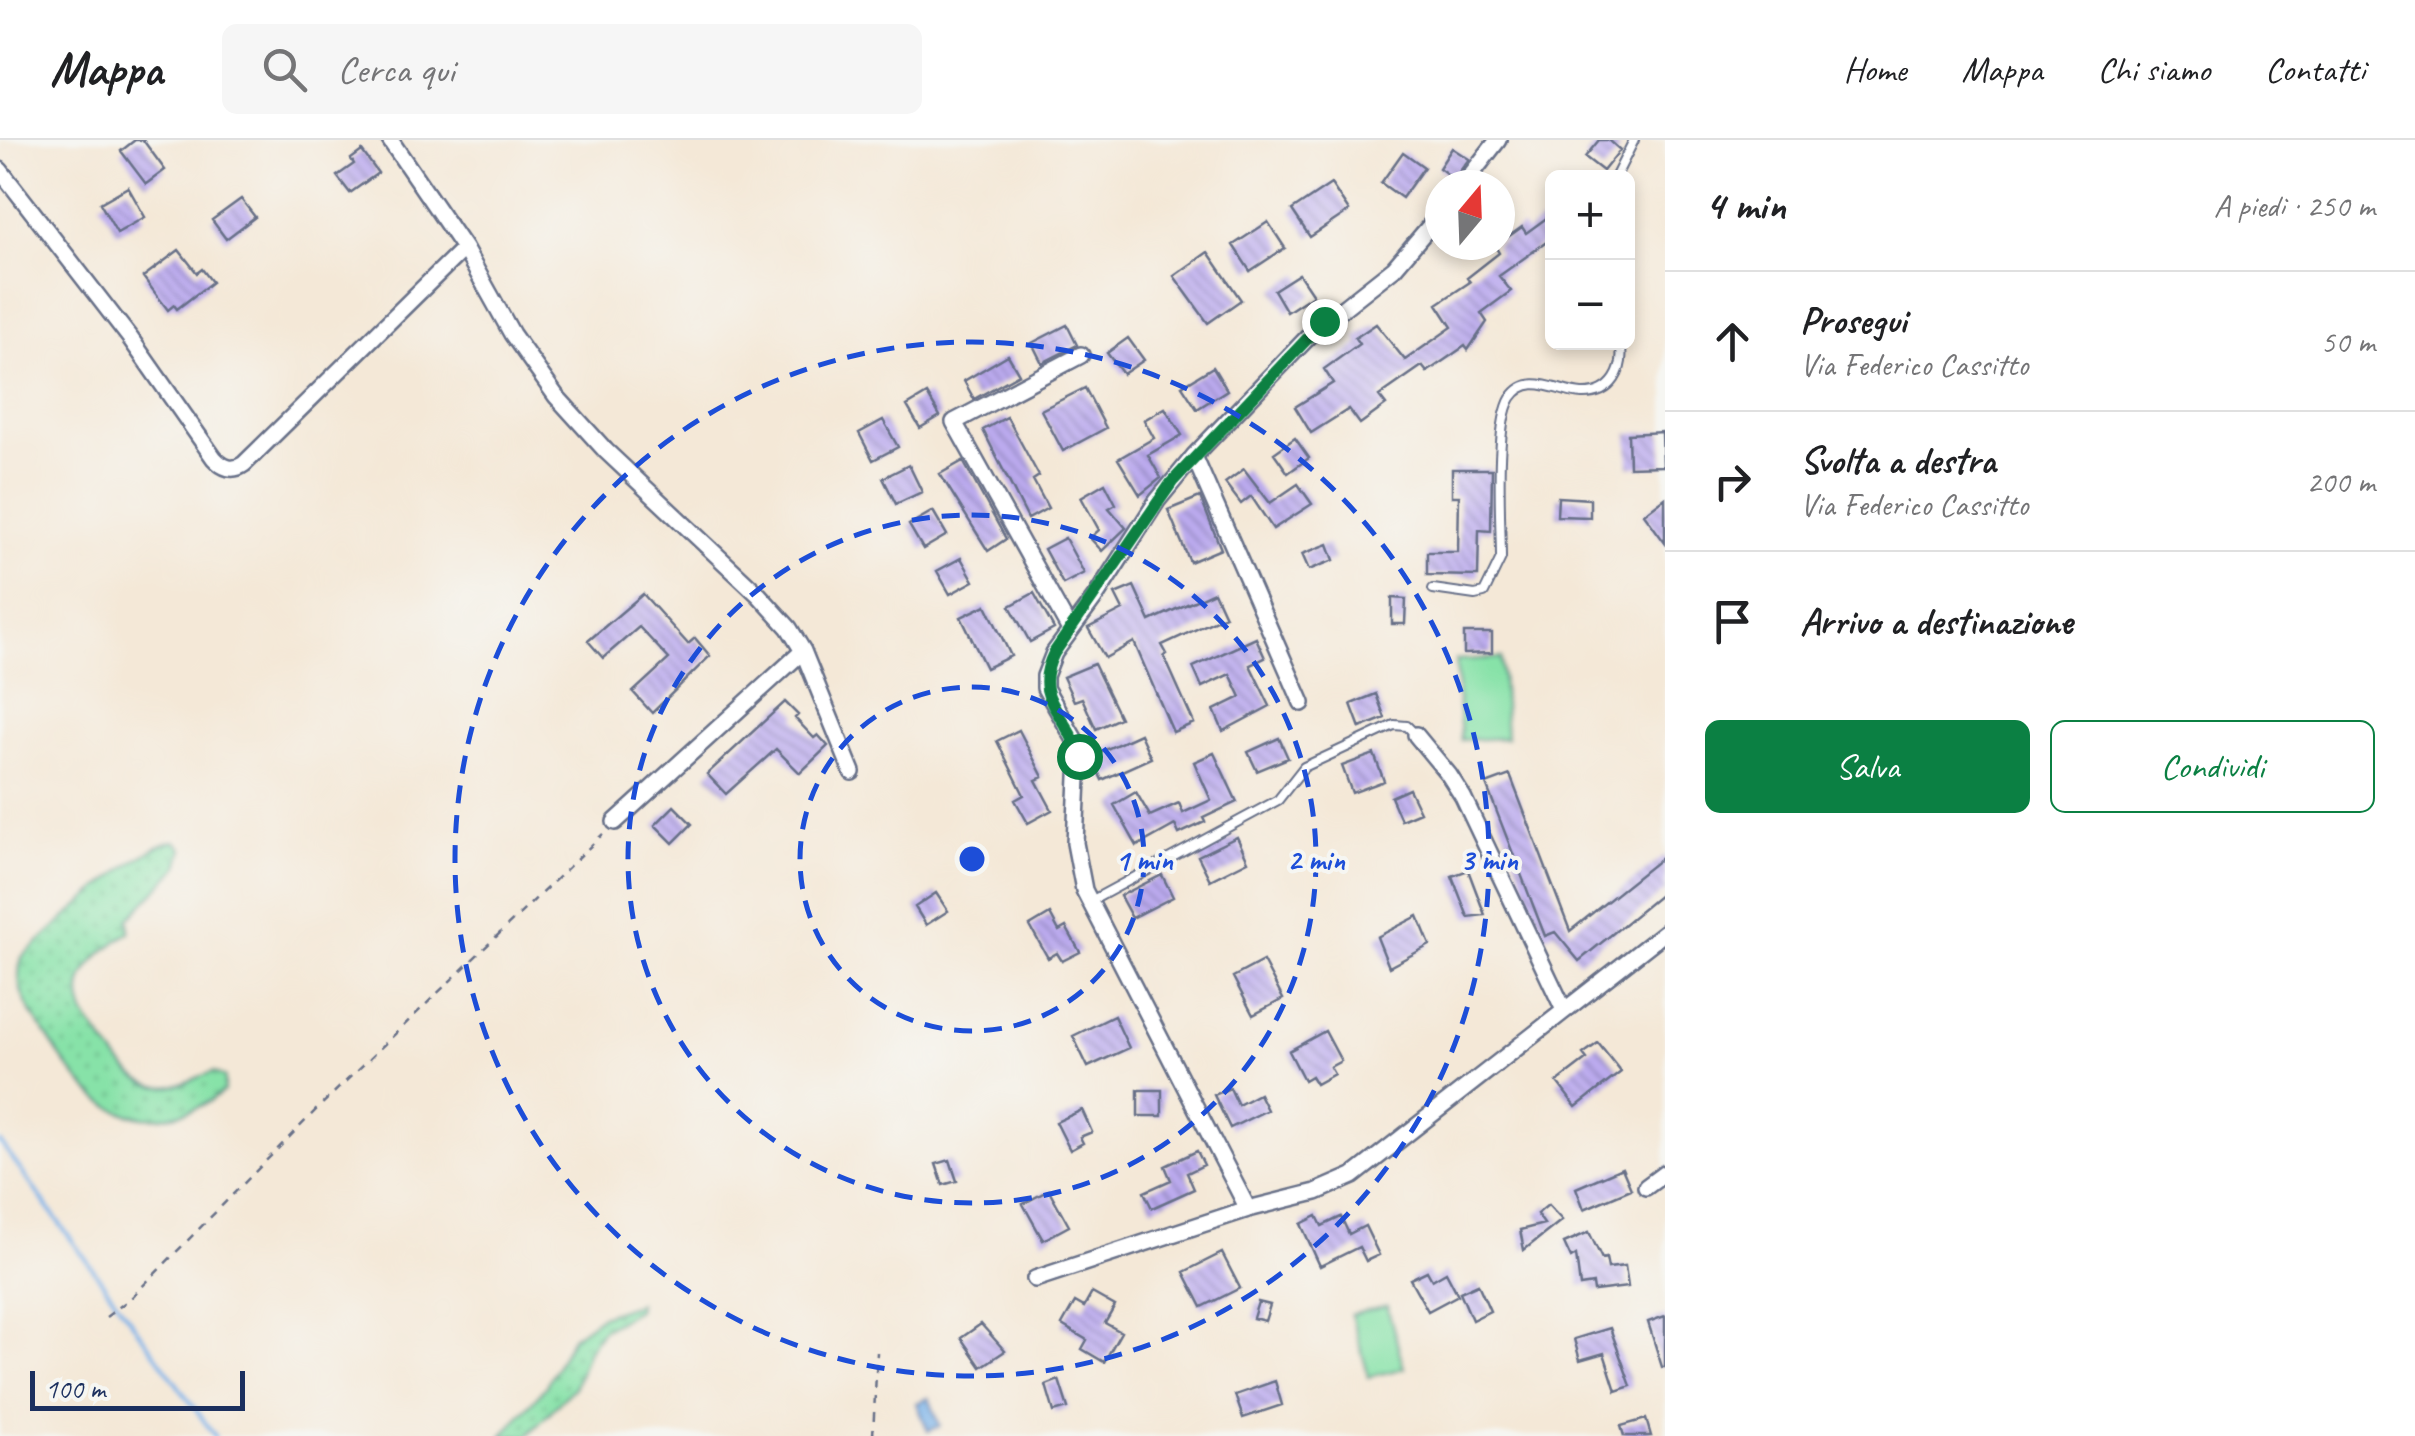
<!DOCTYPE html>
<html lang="it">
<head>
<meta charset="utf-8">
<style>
	:root { --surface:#fff; --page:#f6f6f6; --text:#202124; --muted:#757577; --line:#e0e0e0; --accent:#0b8043 }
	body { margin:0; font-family:Caveat,sans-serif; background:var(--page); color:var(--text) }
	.controls { position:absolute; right:30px; top:30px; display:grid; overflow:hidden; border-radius:15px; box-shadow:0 5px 15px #0003 }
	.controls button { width:90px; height:90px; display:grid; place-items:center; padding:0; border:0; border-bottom:2px solid var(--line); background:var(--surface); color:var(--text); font:50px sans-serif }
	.compass { position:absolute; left:1425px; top:30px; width:90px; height:90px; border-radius:50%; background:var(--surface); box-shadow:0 5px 15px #0003; rotate:19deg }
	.scale { position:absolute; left:30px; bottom:25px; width:215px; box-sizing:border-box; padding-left:10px; border:5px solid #1b2f5e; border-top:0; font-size:28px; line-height:35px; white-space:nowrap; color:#1b2f5e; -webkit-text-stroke:8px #f6f6f2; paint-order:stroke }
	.stop { position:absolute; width:30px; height:30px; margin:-22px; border:8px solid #0b8043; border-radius:50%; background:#fff }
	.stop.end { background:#0b8043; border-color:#fff; box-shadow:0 2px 10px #0008 }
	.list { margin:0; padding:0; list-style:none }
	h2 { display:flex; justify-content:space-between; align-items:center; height:130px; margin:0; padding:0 40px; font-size:42px }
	h2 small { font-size:32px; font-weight:400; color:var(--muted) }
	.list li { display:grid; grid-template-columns:65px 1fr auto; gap:30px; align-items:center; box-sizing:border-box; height:140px; padding:0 40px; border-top:2px solid var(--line) }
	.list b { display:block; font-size:38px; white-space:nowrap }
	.list p { margin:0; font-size:32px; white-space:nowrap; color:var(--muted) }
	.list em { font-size:32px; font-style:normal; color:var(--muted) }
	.actions { display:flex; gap:20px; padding:30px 40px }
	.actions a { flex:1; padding:22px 0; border:2px solid var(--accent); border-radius:15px; text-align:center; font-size:35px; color:var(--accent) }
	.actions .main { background:var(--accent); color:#fff }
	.icon { flex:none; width:55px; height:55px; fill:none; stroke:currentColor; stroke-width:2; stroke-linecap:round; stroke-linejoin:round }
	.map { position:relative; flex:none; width:1665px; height:1296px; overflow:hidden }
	header { display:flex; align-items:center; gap:60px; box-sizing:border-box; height:140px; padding:0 50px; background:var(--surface); border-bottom:2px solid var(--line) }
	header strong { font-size:48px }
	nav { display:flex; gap:55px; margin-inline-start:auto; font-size:35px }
	.search { width:700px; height:90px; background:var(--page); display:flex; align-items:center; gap:25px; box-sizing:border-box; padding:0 35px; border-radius:15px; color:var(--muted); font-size:38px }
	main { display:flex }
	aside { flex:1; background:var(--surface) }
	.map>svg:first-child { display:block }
</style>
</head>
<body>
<header>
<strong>Mappa</strong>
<div class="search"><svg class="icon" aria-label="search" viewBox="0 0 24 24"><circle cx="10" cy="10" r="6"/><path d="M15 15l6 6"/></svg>Cerca qui</div>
<nav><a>Home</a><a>Mappa</a><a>Chi siamo</a><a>Contatti</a></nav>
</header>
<main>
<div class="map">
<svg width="1665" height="1296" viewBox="0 0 1665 1296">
	<defs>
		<pattern id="grass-dots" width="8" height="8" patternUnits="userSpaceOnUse" patternTransform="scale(2.5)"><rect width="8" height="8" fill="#87e2a8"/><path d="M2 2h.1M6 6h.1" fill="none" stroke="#74c293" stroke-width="1.8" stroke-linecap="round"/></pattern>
		<pattern id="building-back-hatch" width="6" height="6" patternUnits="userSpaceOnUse" patternTransform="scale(2.5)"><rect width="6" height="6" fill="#bae"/><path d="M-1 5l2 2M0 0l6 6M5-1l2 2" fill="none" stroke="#978bc4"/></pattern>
	</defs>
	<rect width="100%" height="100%" fill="#f6f6f2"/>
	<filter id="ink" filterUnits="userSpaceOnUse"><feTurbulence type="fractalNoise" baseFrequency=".01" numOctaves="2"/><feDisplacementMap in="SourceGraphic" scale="20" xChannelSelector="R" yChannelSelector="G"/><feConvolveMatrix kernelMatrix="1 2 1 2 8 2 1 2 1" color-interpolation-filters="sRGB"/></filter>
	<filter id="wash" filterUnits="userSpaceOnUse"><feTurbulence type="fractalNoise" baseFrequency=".0048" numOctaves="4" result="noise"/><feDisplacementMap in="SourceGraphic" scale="40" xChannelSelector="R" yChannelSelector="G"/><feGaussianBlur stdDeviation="2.25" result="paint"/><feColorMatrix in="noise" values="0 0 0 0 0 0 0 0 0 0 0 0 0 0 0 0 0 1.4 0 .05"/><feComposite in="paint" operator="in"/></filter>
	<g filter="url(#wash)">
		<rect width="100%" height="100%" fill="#f4e8d7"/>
		<!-- grass -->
		<path fill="url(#grass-dots)" stroke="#518883" stroke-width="2.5" d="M175,701L183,709L178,727L129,779L130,792C104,810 69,832 83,870C87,883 101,896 109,908C122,925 133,941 155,946C177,951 193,937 214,932L225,938L224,951C208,965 190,972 169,976C107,987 75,940 45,893C28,868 12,847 22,817C57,787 134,709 175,701Z
			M638,1163L637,1170L601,1191L588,1210L575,1246L527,1296H502L546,1246L572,1197L601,1176Z"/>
		<!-- pitch -->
		<path fill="#87e2a8" stroke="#518883" stroke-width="2.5" d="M1501,518L1506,598L1461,600L1456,520Z
			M1387,1166L1404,1228L1369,1237L1351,1175Z"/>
		<!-- water -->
		<path fill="#79b1e8" stroke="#4a70a3" stroke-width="2.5" d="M929,1258L940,1286L928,1291L917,1263Z"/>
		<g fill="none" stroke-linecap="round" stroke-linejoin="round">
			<!-- stream -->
			<path stroke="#79b1e8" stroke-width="4" d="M0,1002L215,1296"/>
		</g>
		<g id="blocks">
			<!-- building -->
			<path fill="url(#building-back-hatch)" d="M135,0H143L165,30L146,44L121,11Z
				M1599,0H1609L1620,10L1603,31L1585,17Z
				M1452,8L1469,19L1454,39L1439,28Z
				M362,11L378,33L350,53L337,36L354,24L351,19Z
				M1403,12L1424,27L1402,58L1381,43Z
				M1331,44L1349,71L1310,97L1292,70Z
				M128,47L145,77L117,93L100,63Z
				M241,59L255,77L226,99L212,80Z
				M1552,74V98L1499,136L1511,151L1481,173L1487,182L1468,210L1465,206L1427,232L1422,226L1379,256L1386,265L1360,284L1349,269L1311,293L1295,267L1333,243L1324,229L1359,204L1355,198L1376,184L1405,220L1452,187L1437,164L1470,142L1467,138L1499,113L1495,106L1522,87L1526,93Z
				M1268,82L1285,108L1250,131L1233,105Z
				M179,110L197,133L202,129L212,142L177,169L174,165L168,170L143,137Z
				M1208,112L1241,160L1208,183L1174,136Z
				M1299,134L1313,155L1287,172L1274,150Z
				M1067,185L1077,205L1042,223L1032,203Z
				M1128,198L1144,220L1123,234L1107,213Z
				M1008,215L1019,234L974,259L964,241Z
				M1213,227L1227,250L1197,269L1182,246Z
				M1085,248L1106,288L1063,311L1041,270Z
				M927,254L940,276L920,288L907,266Z
				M1165,268L1182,295L1148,315L1161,338L1140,355L1118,319L1154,298L1144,280Z
				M1007,277L1039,336L1033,340L1048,368L1028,379L983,290Z
				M883,280L898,307L873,320L859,293Z
				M1662,292L1663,326L1629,327L1628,294Z
				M1295,298L1309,318L1288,333L1274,313Z
				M963,321L1006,399L988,411L940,334Z
				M909,325L922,352L896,364L883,338Z
				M1244,329L1270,363L1298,344L1312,364L1273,389L1251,356L1241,364L1225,343Z
				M1452,329H1492L1491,391L1479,390L1478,436L1427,435V412H1458L1459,356H1452Z
				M1105,343L1116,364L1109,368L1126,388L1102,411L1090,398L1099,390L1081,357Z
				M1200,357L1221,409L1190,422L1168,370Z
				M1558,357L1590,359V377L1557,376Z
				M1665,358V403L1644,374Z
				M933,371L947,395L923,409L909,385Z
				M1065,398L1084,433L1063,444L1044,409Z
				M1328,404L1334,420L1309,430L1302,414Z
				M961,418L974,441L950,454L937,431Z
				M1134,446L1150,481L1214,452L1225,476L1162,505L1167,514L1164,516L1194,583L1173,592L1134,502L1105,518L1088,488L1123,470L1115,454Z
				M1034,453L1054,489L1030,502L1010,466Z
				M643,454L688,504L695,498L710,516L652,573L633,552L669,519L639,487L603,518L588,501Z
				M1392,458L1406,459L1405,484H1392Z
				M986,465L1011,516L986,528L961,477Z
				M1464,493H1492V513L1464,514Z
				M1256,498L1265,518L1250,525L1270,566L1223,591L1214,570L1241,557L1230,534L1202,547L1193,527Z
				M1094,524L1120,578L1096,589L1082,558L1074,561L1063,537Z
				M1376,554L1385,578L1360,588L1351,564Z
				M785,562L798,575L795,578L814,598L818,595L828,606L800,633L776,609L726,654L707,634Z
				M1019,590L1043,637L1036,640L1052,670L1028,683L1015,660L1024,655L997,601Z
				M1140,594L1151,618L1102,640L1091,616Z
				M1279,598L1288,618L1257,631L1248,612Z
				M1214,613L1237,662L1203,678L1205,682L1179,694L1175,685L1137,706L1114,665L1136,652L1150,676L1179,663L1183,673L1211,660L1194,622Z
				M1374,614L1384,641L1352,653L1342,626Z
				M1510,635L1570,791L1665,715V751L1579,821L1555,792L1545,796L1486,644Z
				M1409,649L1420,672L1401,680L1391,657Z
				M674,666L692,684L673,703L655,685Z
				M1237,697L1248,721L1210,740L1198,716Z
				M1468,730L1485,775L1468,777L1452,736Z
				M1162,735L1173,757L1132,778L1120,756Z
				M936,753L948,771L926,785L915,767Z
				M1050,774L1059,791L1066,787L1080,812L1062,821L1057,813L1048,818L1030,786Z
				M1418,776L1430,805L1389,827L1377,797Z
				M1263,821L1283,859L1253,875L1233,837Z
				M1114,876L1129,908L1088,927L1073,896Z
				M1325,891L1341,921L1330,927L1334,934L1316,944L1311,936L1304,940L1289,911Z
				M1598,903L1621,932L1576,967L1557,942L1587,919L1583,914Z
				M1230,948L1238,965L1259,954L1267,970L1230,988L1214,955Z
				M1138,950H1162V976H1138Z
				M1082,970L1092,992L1080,997L1083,1003L1070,1010L1056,982Z
				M1197,1011L1204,1025L1187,1033L1194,1049L1152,1068L1144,1052L1171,1040L1165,1026Z
				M950,1020L957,1041L943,1045L936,1024Z
				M1622,1028L1631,1049L1584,1069L1576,1048Z
				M1049,1050L1069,1086L1043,1100L1023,1064Z
				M1548,1065L1562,1080L1524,1110L1520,1090L1544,1084L1537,1074Z
				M1317,1076L1322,1086L1341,1077L1349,1094L1365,1086L1379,1115L1366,1121L1359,1107L1320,1126L1301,1084Z
				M1589,1092L1602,1119L1606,1118L1608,1128L1625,1126L1628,1147L1594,1151L1593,1144L1580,1146L1576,1115L1571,1118L1564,1103Z
				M1222,1113L1240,1148L1202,1167L1184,1132Z
				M1427,1131L1432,1140L1446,1132L1458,1155L1428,1171L1410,1139Z
				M1478,1144L1490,1171L1472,1180L1460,1152Z
				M1092,1153L1115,1166L1105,1183L1121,1192L1104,1222L1082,1209L1087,1200L1062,1185L1075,1162L1084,1167Z
				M1258,1162L1270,1165L1265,1181L1253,1178Z
				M1665,1176V1227H1662L1648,1182Z
				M981,1184L1005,1211L981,1227L961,1198Z
				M1610,1188L1631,1246L1616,1251L1604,1213L1580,1220L1574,1199Z
				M1059,1240L1068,1268L1054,1272L1046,1245Z
				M1275,1241L1282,1265L1243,1278L1235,1255Z
				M1646,1279L1651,1296H1624L1621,1286Z"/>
		</g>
	</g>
	<g filter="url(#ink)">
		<use href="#blocks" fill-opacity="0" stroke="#677088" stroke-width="2.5"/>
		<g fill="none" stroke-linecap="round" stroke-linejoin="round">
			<!-- lane casing -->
			<g stroke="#677088" stroke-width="12">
				<path id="lane" d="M1615,38L1634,0
					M1433,449L1475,455L1484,453L1501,418C1501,382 1494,285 1511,258C1530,230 1558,253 1582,254C1612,255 1626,230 1620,202
					M1089,762L1278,660L1304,627L1394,585L1407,586L1416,595"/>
			</g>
			<!-- street casing -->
			<g stroke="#677088" stroke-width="20">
				<path id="street" d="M390,0L464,108L512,194L556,256L606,311L759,455L789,488L803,511L852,632
					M0,30L130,198L214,318C223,328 233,332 244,324L464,108
					M1463,45L1498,0
					M1194,316L1302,563
					M1070,490L954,282L1081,215
					M1416,595L1449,635L1463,657L1564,870
					M615,682L803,511
					M1646,1047L1665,1033
					M1248,1069L1084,750L1075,703L1079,616L1075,600L1045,548V536L1054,513L1096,456L1157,361L1194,316L1314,191L1394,128L1440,74
					M1035,1139L1248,1069L1316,1052L1353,1036L1665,792"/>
			</g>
			<!-- path -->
			<path stroke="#677088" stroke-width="2.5" stroke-dasharray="8 8" stroke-linecap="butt" d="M106,1177L131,1158L317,969L603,694
				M873,1296L877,1212"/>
			<!-- lane -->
			<use href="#lane" stroke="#fff" stroke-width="8"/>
			<!-- street -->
			<use href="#street" stroke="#fff" stroke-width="15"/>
		</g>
	</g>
	<g fill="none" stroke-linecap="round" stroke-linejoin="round" filter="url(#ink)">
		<!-- route -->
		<path stroke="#0b8043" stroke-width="12" d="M1079,616C1068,573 1030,560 1054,513L1172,342L1324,181"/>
	</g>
	<!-- distance rings -->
	<g fill="none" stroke="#1d4ed8" stroke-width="5" stroke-dasharray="18 12">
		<circle cx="972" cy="719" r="172"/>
		<circle cx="972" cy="719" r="344"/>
		<circle cx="972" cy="719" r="517"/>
	</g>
	<circle cx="972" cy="719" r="15" fill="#1d4ed8" stroke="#f6f6f2" stroke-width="5"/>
	<g font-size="30" text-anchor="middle" font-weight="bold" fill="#1d4ed8" stroke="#f6f6f2" stroke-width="8" stroke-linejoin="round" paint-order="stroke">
		<text x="1144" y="730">1 min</text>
		<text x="1316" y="730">2 min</text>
		<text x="1489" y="730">3 min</text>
	</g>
</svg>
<div class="controls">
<button>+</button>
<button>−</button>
</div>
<svg class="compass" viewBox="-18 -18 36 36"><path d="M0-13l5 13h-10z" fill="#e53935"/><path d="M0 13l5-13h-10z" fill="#757577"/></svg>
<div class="scale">100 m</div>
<div class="stop" style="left:1079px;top:616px"></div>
<div class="stop end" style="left:1324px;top:181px"></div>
</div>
<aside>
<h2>4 min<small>A piedi · 250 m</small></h2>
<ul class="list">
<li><svg class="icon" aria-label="ahead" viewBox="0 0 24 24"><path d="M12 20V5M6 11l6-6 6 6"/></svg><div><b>Prosegui</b><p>Via Federico Cassitto</p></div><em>50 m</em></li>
<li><svg class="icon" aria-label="right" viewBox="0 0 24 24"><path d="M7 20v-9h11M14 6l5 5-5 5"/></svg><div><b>Svolta a destra</b><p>Via Federico Cassitto</p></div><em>200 m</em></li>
<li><svg class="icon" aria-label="arrive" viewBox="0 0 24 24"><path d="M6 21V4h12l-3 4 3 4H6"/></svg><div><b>Arrivo a destinazione</b></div></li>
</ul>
<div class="actions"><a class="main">Salva</a><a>Condividi</a></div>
</aside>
</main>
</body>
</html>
